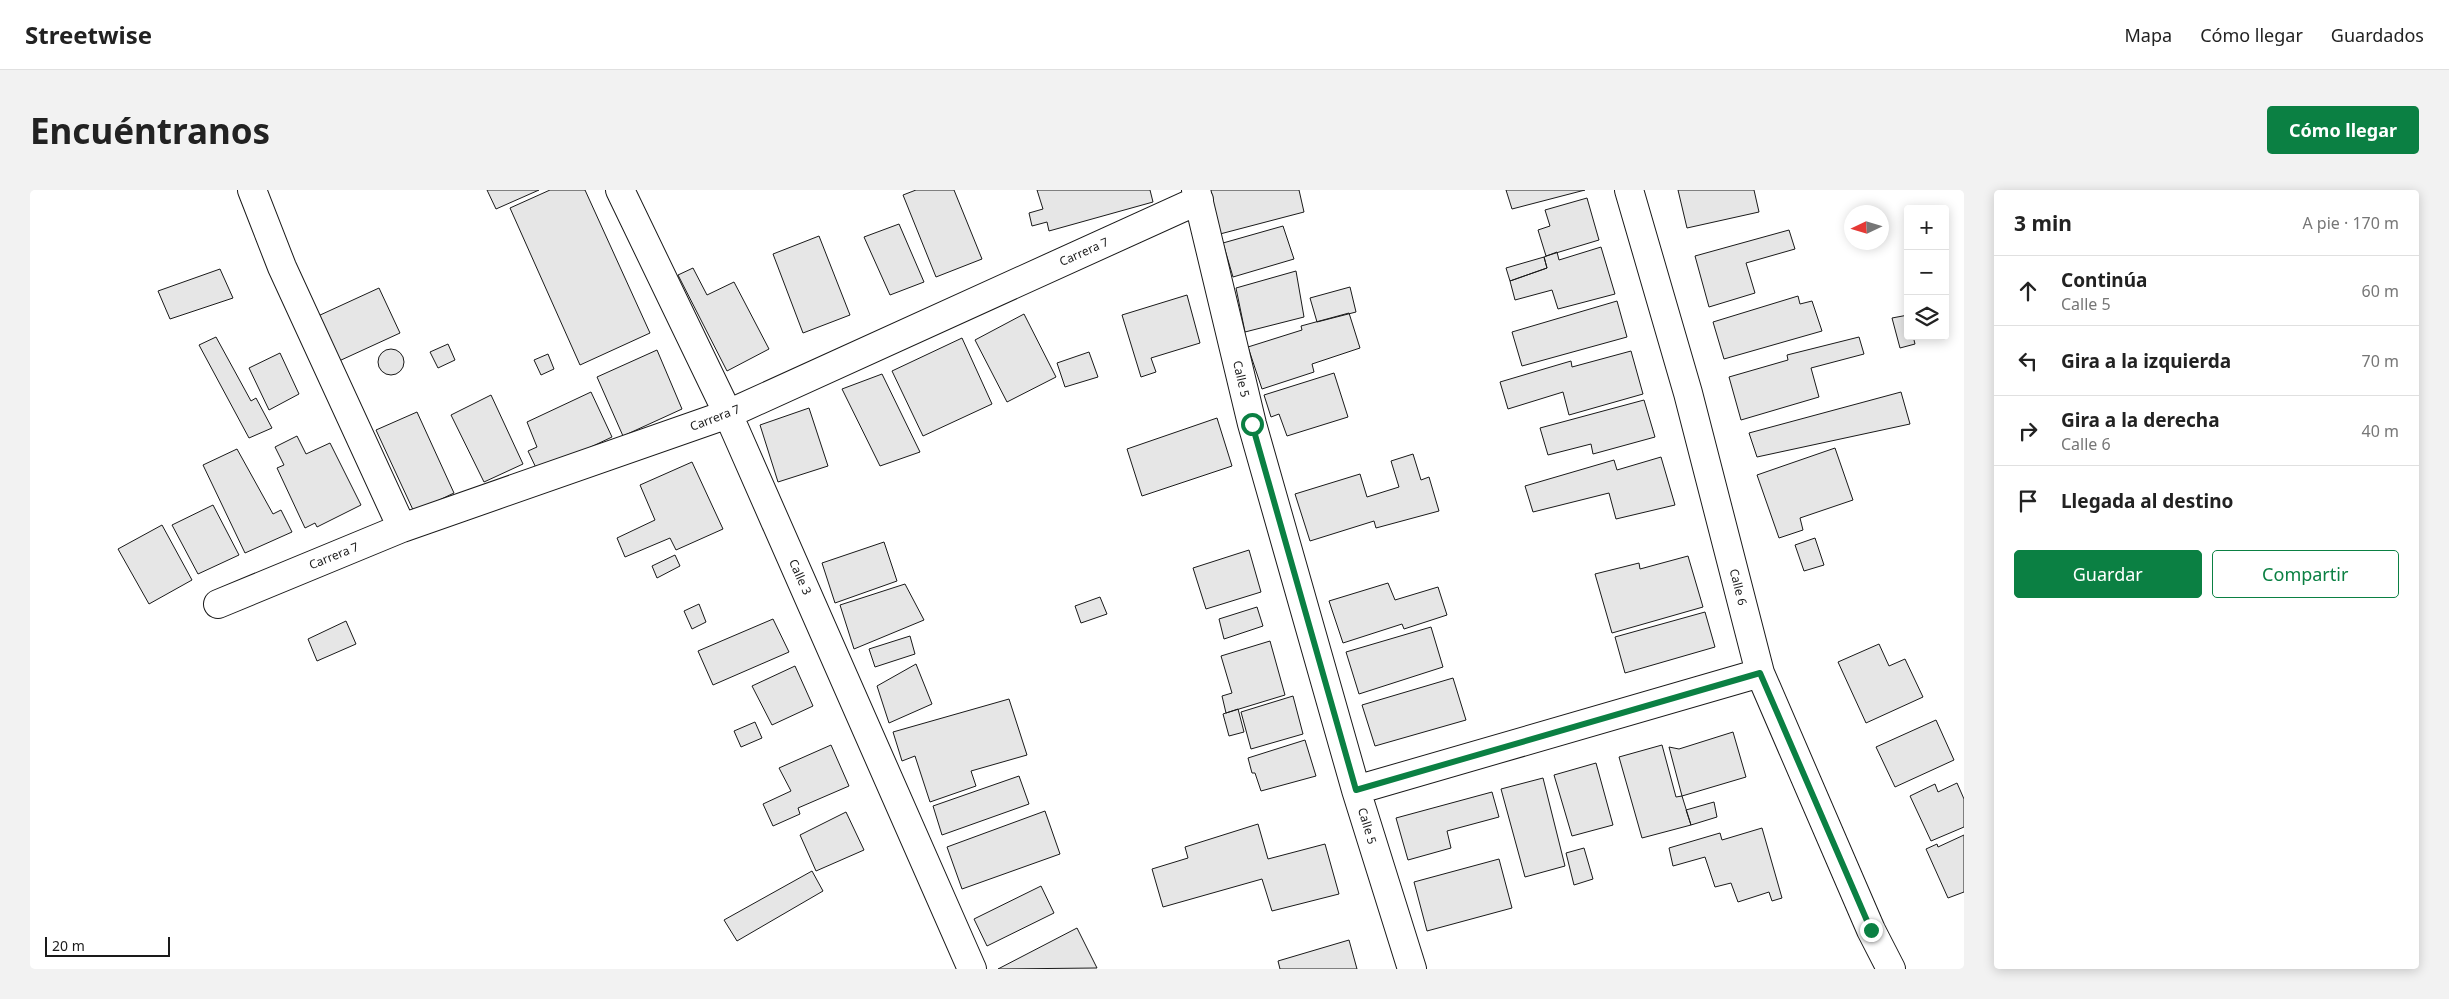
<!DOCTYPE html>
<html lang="es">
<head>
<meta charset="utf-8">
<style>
	:root { --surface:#fff; --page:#f2f2f2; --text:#222; --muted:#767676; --line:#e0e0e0; --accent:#0b8043 }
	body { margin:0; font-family:"Noto Sans",sans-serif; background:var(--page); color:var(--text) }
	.controls { position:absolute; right:15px; top:15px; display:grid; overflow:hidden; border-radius:5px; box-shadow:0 2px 12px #0003 }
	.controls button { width:45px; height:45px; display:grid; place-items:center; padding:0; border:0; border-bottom:1px solid var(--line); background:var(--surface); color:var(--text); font:25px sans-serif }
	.compass { position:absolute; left:1814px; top:15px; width:45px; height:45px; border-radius:50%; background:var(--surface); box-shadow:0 2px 12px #0003; rotate:266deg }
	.scale { position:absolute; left:15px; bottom:12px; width:125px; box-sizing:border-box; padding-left:5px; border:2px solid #1a1a1a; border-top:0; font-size:14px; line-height:18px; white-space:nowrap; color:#1a1a1a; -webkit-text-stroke:4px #fff; paint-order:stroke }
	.stop { position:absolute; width:15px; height:15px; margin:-11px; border:4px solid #0b8043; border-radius:50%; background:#fff }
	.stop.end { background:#0b8043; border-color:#fff; box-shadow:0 1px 5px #0008 }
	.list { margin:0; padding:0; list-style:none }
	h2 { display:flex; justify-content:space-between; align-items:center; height:65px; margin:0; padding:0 20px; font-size:21px }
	h2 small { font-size:16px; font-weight:400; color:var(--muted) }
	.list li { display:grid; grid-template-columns:32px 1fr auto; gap:15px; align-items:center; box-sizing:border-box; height:70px; padding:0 20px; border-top:1px solid var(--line) }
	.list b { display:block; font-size:19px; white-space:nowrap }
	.list p { margin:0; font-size:16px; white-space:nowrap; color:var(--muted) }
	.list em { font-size:16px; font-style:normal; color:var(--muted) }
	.actions { display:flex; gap:10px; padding:15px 20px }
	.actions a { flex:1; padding:11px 0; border:1px solid var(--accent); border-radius:5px; text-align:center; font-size:18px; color:var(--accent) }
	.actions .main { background:var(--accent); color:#fff }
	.icon { flex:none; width:28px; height:28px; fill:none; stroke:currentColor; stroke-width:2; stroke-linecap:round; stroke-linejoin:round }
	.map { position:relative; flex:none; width:1934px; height:779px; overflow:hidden; border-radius:5px }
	header { display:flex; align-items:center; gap:30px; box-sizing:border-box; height:70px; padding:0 25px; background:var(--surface); border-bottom:1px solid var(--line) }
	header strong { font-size:24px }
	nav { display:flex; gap:28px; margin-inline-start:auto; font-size:18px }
	.intro { display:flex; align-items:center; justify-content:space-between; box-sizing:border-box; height:120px; padding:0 30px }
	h1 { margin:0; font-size:35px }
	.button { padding:12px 22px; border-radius:5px; background:var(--accent); color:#fff; font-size:18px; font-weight:700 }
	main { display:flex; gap:30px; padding:0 30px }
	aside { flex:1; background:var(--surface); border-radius:5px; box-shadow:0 2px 12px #0003 }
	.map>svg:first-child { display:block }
</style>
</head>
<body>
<header>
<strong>Streetwise</strong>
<nav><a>Mapa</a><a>Cómo llegar</a><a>Guardados</a></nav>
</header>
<div class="intro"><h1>Encuéntranos</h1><a class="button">Cómo llegar</a></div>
<main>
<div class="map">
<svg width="1934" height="779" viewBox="0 0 1934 779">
	<rect width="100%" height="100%" fill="#fff"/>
	<!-- building -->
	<path fill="#e6e6e6" stroke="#1a1a1a" d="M457,0H509L466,19Z
		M520,0H555L620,143L550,175L480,18Z
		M886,0H924L952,69L906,87L873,5Z
		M1007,0H1120L1123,12L1019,41L1017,32L1002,36L999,23L1013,19Z
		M1179,0H1269L1274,22L1190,44Z
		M1476,0H1555L1482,19Z
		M1648,0H1724L1729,22L1657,38Z
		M1557,8L1569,50L1516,66L1508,40L1520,36L1515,20Z
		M869,34L894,92L860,105L834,47Z
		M1253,36L1264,69L1203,87L1193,53Z
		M1759,40L1765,59L1716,73L1725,103L1679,117L1665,66Z
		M789,46L820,125L773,143L743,64Z
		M1571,57L1585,104L1528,119L1522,100L1485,110L1480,91L1517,78L1514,67L1527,62L1529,70Z
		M1514,67L1517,78L1480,91L1476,78Z
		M663,78L677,105L704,92L739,159L697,181L648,85Z
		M190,79L203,108L140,129L128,101Z
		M1266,81L1274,127L1215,142L1206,98Z
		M1320,97L1326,122L1287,132L1280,108Z
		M349,98L370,143L309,171L288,126Z
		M1157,105L1170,153L1121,168L1126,182L1111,187L1092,125Z
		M1768,106L1770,114L1782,111L1792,141L1694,169L1683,132Z
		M1587,111L1597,147L1492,176L1482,142Z
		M1319,123L1330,158L1282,174L1284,182L1232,199L1218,157L1272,140L1271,136Z
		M994,124L1026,187L977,212L945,150Z
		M1878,125V146H1883L1885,154L1870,158L1862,128Z
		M186,147L221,211L226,208L242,238L219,248L169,155Z
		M1829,147L1834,164L1781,178L1789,207L1711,230L1699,187L1758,170L1757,165Z
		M932,148L962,214L893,246L862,181Z
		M418,154L425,170L408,178L400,162Z
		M348 172a13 13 0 1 1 26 0a13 13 0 1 1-26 0Z
		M627,160L652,219L593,246L567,187Z
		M1601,161L1613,204L1539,225L1533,202L1478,219L1470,192L1541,171L1542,177Z
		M1059,162L1068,187L1035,197L1027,173Z
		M250,163L269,204L239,220L219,178Z
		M518,164L524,179L511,185L504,170Z
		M1304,183L1318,227L1257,246L1249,224L1241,227L1234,205Z
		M852,184L890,262L850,276L812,199Z
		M561,202L582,247L508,282L498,261L507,257L497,232Z
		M1871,202L1880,234L1727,267L1719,243Z
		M461,205L493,274L454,292L421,225Z
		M1614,210L1625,247L1563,264L1561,254L1518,265L1510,238Z
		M779,218L798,276L748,292L730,235Z
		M387,222L424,303L384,322L346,240Z
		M1187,228L1202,276L1112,306L1097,259Z
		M267,246L276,264L300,253L331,315L287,337L285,333L275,338L247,278L254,275L245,257Z
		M1805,258L1823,310L1770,328L1773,340L1749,348L1727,285Z
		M207,259L243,324L251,320L262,342L215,363L173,275Z
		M1383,264L1391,290L1399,287L1409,321L1346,338L1344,331L1280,351L1265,304L1330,284L1337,307L1369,297L1361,271Z
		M1631,267L1645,315L1586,329L1579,303L1503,322L1495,296L1584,270L1587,280Z
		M662,272L693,339L646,360L640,348L595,367L587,348L625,330L610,295Z
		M183,315L209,365L168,384L142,335Z
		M132,335L162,390L119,414L88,359Z
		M1785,348L1794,375L1774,381L1765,355Z
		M854,352L867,391L805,413L792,373Z
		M1219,360L1231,402L1176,419L1163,378Z
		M645,365L650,376L627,388L622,376Z
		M1658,366L1673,417L1582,443L1565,384L1609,373L1610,379Z
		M1358,393L1365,410L1408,397L1417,425L1374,439L1372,434L1313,453L1299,411Z
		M875,394L894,430L824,459L810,415Z
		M1070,407L1077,424L1051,433L1045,416Z
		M669,414L676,432L662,439L654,421Z
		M1227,417L1233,436L1194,449L1189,429Z
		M1675,422L1685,457L1595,483L1585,447Z
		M743,429L759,462L683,495L668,461Z
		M316,431L326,454L287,471L278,449Z
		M1401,437L1413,477L1329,504L1316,462Z
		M880,446L885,464L845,477L839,459Z
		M1240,451L1255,505L1196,523L1192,506L1202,503L1191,466Z
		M1849,454L1859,476L1875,469L1893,507L1836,533L1808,472Z
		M886,474L902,514L859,533L847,496Z
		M765,476L783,516L742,535L722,496Z
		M1423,488L1436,530L1345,556L1332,515Z
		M1263,506L1273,544L1221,559L1211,522Z
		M979,509L997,565L941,581L946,596L900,612L885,566L872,571L863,542Z
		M1208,519L1214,542L1199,546L1193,524Z
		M1906,530L1924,570L1865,597L1846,557Z
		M725,532L732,548L711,557L704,541Z
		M1703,542L1716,587L1652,606L1639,557L1649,559Z
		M1275,550L1286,586L1231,601L1225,583H1222L1218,568Z
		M801,555L819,596L768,618L770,624L743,636L733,614L761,601L749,578Z
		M1632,555L1646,607L1652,606L1661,635L1612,648L1589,567Z
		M1566,573L1583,635L1542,646L1524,585Z
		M989,586L999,614L912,645L903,616Z
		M1513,588L1535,676L1495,687L1471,599Z
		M1927,593L1934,609V637L1901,651L1880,606L1905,594L1908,602Z
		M1462,602L1469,627L1417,641L1421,658L1378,670L1366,628Z
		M1684,612L1687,627L1661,635L1656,620Z
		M1015,621L1030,664L932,699L917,657Z
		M816,622L834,660L786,681L770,645Z
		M1228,634L1238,669L1295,654L1309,704L1242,721L1232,689L1133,717L1122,679L1158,668L1155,657Z
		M1732,638L1752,708L1742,711L1739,702L1708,712L1701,693L1685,697L1675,667L1643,676L1639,658L1690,643L1692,650Z
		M1934,645V702L1918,708L1896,659L1907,654L1908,657Z
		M1554,658L1563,689L1544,695L1536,663Z
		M1469,669L1482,718L1397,741L1384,692Z
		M782,681L793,701L707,751L694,730Z
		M1011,696L1024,723L957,756L944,729Z
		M1047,738L1067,778L968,779Z
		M1319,750L1327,779H1250L1248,771Z"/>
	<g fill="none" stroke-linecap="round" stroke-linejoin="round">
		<!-- minor casing -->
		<g stroke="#1a1a1a" stroke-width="30">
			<path id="minor" d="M222,0L252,77L372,338
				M590,0L698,224L942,779
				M1166,0L1222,234L1326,600L1382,779
				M1599,0L1658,203L1730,483L1841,740L1861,779
				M188,414L372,338L698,224L1169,10
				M1326,600L1730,483"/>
		</g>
		<!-- minor -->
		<use href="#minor" stroke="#fff" stroke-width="28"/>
	</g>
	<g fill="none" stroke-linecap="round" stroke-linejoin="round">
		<!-- route -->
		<path stroke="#0b8043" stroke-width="6" d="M1222,234L1326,600L1730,483L1841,740"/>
	</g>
	<g text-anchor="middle" stroke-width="4" stroke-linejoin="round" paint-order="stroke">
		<!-- street labels -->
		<g font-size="12" fill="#1a1a1a" stroke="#fff">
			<text transform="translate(1054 62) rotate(-24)" y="4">Carrera 7</text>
			<text transform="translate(1211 189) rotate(77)" y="4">Calle 5</text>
			<text transform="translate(685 228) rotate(-21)" y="4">Carrera 7</text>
			<text transform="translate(304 366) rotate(-22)" y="4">Carrera 7</text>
			<text transform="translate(770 387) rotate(66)" y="4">Calle 3</text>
			<text transform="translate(1708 397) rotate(76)" y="4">Calle 6</text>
			<text transform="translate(1337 636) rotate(73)" y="4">Calle 5</text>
		</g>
	</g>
</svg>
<div class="controls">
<button>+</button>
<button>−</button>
<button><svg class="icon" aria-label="layers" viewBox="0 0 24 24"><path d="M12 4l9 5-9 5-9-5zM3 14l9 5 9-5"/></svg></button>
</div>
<svg class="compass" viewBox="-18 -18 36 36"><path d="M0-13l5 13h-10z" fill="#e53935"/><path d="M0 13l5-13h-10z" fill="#767676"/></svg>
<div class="scale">20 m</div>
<div class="stop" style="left:1222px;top:234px"></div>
<div class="stop end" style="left:1841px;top:740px"></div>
</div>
<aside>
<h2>3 min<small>A pie · 170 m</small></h2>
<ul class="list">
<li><svg class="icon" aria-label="ahead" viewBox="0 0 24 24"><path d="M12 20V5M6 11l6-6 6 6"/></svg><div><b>Continúa</b><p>Calle 5</p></div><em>60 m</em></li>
<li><svg class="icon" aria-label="left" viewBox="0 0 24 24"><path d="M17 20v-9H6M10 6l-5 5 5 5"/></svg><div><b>Gira a la izquierda</b></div><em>70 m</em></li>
<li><svg class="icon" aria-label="right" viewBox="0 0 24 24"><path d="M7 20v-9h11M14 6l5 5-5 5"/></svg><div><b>Gira a la derecha</b><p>Calle 6</p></div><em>40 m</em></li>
<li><svg class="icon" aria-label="arrive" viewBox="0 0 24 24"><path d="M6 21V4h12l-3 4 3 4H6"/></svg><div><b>Llegada al destino</b></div></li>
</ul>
<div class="actions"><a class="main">Guardar</a><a>Compartir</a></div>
</aside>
</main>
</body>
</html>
